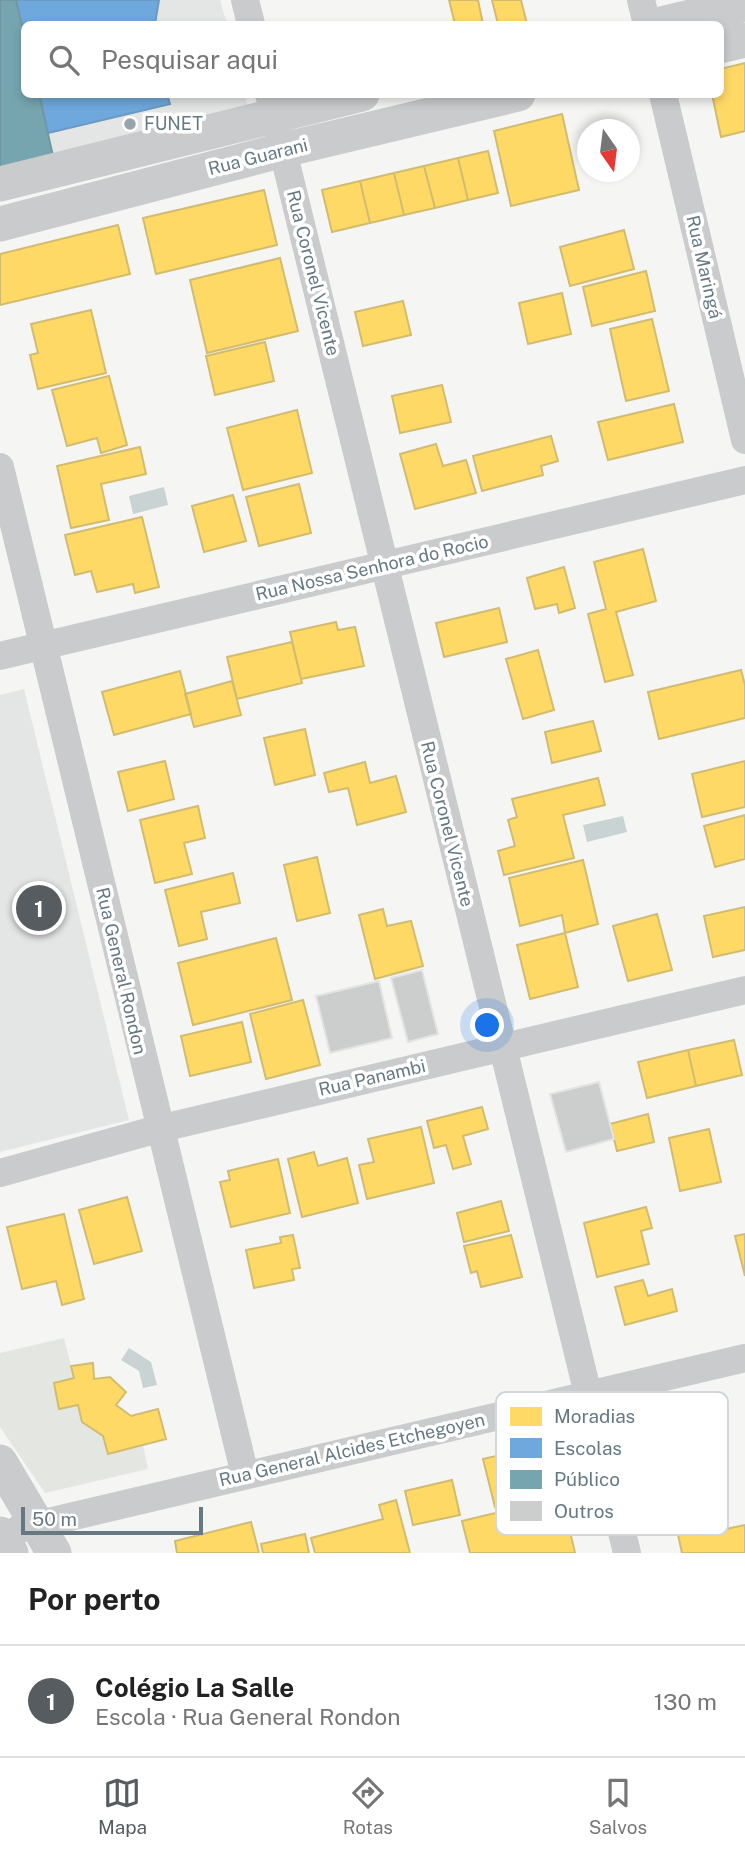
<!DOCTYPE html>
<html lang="pt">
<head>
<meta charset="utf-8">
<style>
	:root { --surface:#fff; --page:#f2f2f2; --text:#222; --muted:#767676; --line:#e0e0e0; --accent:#575c60 }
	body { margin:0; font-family:"Public Sans",sans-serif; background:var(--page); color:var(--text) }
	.compass { position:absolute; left:577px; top:119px; width:63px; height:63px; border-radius:50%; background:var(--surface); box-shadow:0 4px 10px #0003; rotate:166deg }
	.scale { position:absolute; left:21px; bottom:18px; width:182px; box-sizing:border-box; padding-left:7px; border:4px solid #667983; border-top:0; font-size:19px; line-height:24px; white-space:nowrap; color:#667983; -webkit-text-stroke:5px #fff; paint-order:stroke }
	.you { position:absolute; left:488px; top:1026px; width:24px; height:24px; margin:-18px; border:5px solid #fff; border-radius:50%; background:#1a73e8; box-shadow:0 0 0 10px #1a73e833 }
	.badge { display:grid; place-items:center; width:46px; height:46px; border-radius:50%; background:var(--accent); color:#fff; font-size:23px; font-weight:700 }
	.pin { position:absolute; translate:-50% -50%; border:4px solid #fff; box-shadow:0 2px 7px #0006 }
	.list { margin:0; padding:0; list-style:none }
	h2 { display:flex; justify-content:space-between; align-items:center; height:91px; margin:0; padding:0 28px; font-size:30px }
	h2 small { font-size:23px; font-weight:400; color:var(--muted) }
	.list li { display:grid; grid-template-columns:46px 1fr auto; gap:21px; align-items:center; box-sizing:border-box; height:112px; padding:0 28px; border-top:2px solid var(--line) }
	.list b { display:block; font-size:26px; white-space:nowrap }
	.list p { margin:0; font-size:23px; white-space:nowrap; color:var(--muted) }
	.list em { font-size:23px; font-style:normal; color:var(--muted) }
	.icon { flex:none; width:38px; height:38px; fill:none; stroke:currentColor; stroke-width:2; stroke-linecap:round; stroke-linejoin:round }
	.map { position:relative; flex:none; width:745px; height:1553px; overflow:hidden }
	.search { position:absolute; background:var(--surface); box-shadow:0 4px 10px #0003; left:21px; right:21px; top:21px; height:77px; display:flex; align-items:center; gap:18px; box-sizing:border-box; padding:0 24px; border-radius:10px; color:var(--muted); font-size:26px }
	.sheet { height:203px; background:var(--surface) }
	nav { display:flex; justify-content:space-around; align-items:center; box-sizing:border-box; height:98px; border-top:2px solid var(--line); background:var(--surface); font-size:19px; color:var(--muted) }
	nav a { display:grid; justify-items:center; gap:4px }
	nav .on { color:var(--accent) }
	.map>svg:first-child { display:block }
</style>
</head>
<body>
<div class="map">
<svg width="745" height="1553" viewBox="0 0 745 1553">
	<rect width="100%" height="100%" fill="#f5f5f4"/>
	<!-- built -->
	<path fill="#e4e6e5" d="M16,0H220L227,24H24V35Z
		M39,95H245L250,115L55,165Z
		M24,689L129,1120L0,1152V695Z"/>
	<!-- green -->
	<path fill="#e4e7e1" d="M64,1338L74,1378L54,1383L59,1408L78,1405L82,1422L103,1436L108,1454L143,1446L148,1469L45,1493L0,1427V1353Z"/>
	<!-- water -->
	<path fill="#c9d3d4" d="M164,487L168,505L133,514L129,496Z
		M623,816L627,832L587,842L583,825Z
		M129,1348L151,1362L157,1385L143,1388L139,1371L121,1360Z"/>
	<!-- homes -->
	<path fill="#ffd966" stroke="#d1bc6f" stroke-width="2" d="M449,0H478L483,24H455Z
		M492,0H521L527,24H498Z
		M745,63V131L721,137L712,94H720V69Z
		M562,114L579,190L511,206L494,131Z
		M488,151L498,193L468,200L458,158Z
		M458,158L468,200L435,208L424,166Z
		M424,166L435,208L404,215L394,173Z
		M394,173L404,215L370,223L360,181Z
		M360,181L370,223L332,232L322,190Z
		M264,190L277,245L156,274L143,218Z
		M118,225L130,274L0,305V254Z
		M624,230L634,269L570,286L560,247Z
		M280,258L298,331L207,353L190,280Z
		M646,271L655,311L592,326L583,287Z
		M562,293L571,334L528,344L519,303Z
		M403,301L411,335L363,346L355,312Z
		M91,310L106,373L38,389L30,355L38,353L31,324Z
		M652,319L669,391L626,401L610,329Z
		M265,342L274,381L215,395L206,356Z
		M109,376L127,445L101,453L97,438L67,446L52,390Z
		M442,385L451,422L400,433L392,396Z
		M674,404L683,442L608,460L598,422Z
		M297,410L312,473L243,490L227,428Z
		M551,436L558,461L541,466L543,475L482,491L473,456Z
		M436,444L443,466L466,460L476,493L415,509L400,454Z
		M140,447L146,474L101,484L109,520L71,528L57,466Z
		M299,484L311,533L259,546L246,497Z
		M233,495L246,541L204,552L192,506Z
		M142,517L159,587L135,593L133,584L97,592L91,571L75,575L65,535Z
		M643,549L656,601L616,612L633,675L605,682L588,614L606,609L594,562Z
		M564,567L575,608L559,613L557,604L535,609L527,578Z
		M499,608L507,642L444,657L436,623Z
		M336,622L338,630L355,627L364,666L301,679L290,632Z
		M292,642L302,683L237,699L227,657Z
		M538,650L554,710L523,719L506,659Z
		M741,670L745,685V718L659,739L648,692Z
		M180,671L191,714L114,735L102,692Z
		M232,681L241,715L194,727L185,694Z
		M593,721L601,751L552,763L545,732Z
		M305,729L315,775L275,785L264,738Z
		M165,761L174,799L128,811L118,772Z
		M745,761V807L702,817L692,774Z
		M365,762L370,783L396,776L406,812L357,825L348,788L329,792L324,773Z
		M598,778L605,805L563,815L574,858L504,875L498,851L515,846L508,820L517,817L512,799Z
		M198,806L205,838L184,843L192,874L155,883L140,820Z
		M745,815V859L715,867L704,826Z
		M317,857L330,913L297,921L284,865Z
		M583,860L598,924L565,933L562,915L520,926L509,878Z
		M233,873L240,903L201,912L207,939L179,946L165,890Z
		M745,907V950L713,957L704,916Z
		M383,909L387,926L411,921L423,966L375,979L359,915Z
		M657,914L672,970L628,981L613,926Z
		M565,933L578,987L530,999L517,945Z
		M276,938L292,1000L193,1025L178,963Z
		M303,1000L320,1065L266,1079L250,1014Z
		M242,1022L251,1062L190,1076L181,1036Z
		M734,1040L742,1075L696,1086L688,1050Z
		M688,1050L696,1086L647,1098L638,1062Z
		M482,1107L488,1129L463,1136L471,1164L453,1169L446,1145L434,1148L427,1121Z
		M648,1114L654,1142L617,1151L610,1124Z
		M421,1127L434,1183L367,1199L359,1165L374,1162L368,1139Z
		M709,1129L721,1182L680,1191L669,1138Z
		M314,1152L318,1166L347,1158L358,1203L302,1217L288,1159Z
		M278,1159L290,1213L231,1227L220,1182L230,1180L228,1171Z
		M127,1197L142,1251L94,1264L79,1210Z
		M501,1201L509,1231L464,1242L457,1213Z
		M646,1207L652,1228L641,1231L649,1264L597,1277L584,1223Z
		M64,1214L84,1299L62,1305L56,1281L22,1289L7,1227Z
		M745,1234V1276L735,1236Z
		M293,1235L300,1268L292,1269L294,1280L254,1288L246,1250L281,1243L280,1237Z
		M511,1235L522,1277L481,1287L477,1271L471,1273L464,1246Z
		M643,1280L648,1296L672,1289L677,1311L625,1325L615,1287Z
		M93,1363L94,1379L110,1377L126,1392L116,1405L131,1416L158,1409L166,1439L108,1454L103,1436L82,1422L78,1405L59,1409L54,1383L74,1378L71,1366Z
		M561,1441L573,1489L495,1507L483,1459Z
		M452,1480L460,1515L413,1525L405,1491Z
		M562,1497L575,1553H470L462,1521Z
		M396,1500L410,1553H315L311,1538L383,1519L379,1505Z
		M719,1521L721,1530L745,1525V1553H682L677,1530Z
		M251,1522L259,1553H177L175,1541Z
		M305,1534L309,1553H263L261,1544Z"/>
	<!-- schools -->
	<path fill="#6fa8dc" stroke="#6c9ac1" stroke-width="2" d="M16,0H159L155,24H24V35Z
		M39,94H167L170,104L48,133Z"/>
	<!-- public -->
	<path fill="#76a5af" stroke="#7198a2" stroke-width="2" d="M0,0H16L24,35V94H39L55,165L0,179Z"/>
	<!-- building -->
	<path fill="#cccece" stroke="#e4e4e4" stroke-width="2" d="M422,970L438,1034L408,1042L391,978Z
		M379,981L392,1038L330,1053L316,996Z
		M599,1082L614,1139L566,1152L550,1094Z"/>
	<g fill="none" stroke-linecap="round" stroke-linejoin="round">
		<!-- minor -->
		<path stroke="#cacbcc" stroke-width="28" d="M245,0L251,24
			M641,0L647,24
			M269,94L627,1553
			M663,94L745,440
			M0,467L245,1475
			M0,656L745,480
			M0,1173L158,1129L745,990
			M19,1529L745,1358"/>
		<!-- tertiary -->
		<path stroke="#cacbcc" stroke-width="35" d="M661,24L745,4
			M720,46L745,40
			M0,184L362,94
			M0,224L283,150L518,94
			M0,1462L54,1553
			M0,1534L11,1553"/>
	</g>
	<!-- markers -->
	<circle fill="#98a4ab" stroke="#fff" stroke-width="2.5" cx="130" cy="124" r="7"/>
	<g text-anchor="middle" stroke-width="7" stroke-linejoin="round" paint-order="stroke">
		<!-- poi labels -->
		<g font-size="18" fill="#667983" stroke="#fff" text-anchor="start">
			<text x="144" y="130">FUNET</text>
		</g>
		<!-- street labels -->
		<g font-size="18" fill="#667983" stroke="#fff">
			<text transform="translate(258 157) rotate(-14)" y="6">Rua Guarani</text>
			<text transform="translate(704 267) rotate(77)" y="6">Rua Maringá</text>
			<text transform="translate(313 273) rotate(76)" y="6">Rua Coronel Vicente</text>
			<text transform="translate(372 568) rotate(-13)" y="6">Rua Nossa Senhora do Rocio</text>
			<text transform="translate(447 824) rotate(76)" y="6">Rua Coronel Vicente</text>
			<text transform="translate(121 971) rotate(77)" y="6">Rua General Rondon</text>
			<text transform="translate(372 1078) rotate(-13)" y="6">Rua Panambi</text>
			<text transform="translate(352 1450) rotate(-13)" y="6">Rua General Alcides Etchegoyen</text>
		</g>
	</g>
	<!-- legend -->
	<rect x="496" y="1392" width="232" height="143" rx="10" fill="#fff" stroke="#d1d7da" stroke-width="2"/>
	<rect x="510" y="1407" width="32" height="19" fill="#ffd966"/>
	<rect x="510" y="1438" width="32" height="20" fill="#6fa8dc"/>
	<rect x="510" y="1470" width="32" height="19" fill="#76a5af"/>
	<rect x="510" y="1501" width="32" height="20" fill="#cccece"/>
	<g font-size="19" fill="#667983">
		<text x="554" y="1423">Moradias</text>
		<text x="554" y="1455">Escolas</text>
		<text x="554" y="1486">Público</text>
		<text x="554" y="1518">Outros</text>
	</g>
</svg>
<svg class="compass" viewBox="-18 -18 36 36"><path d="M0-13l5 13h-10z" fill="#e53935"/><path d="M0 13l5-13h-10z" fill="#767676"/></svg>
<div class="scale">50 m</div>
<div class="you"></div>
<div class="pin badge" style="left:39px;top:908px">1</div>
<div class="search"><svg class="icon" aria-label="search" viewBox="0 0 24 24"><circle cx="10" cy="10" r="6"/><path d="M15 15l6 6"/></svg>Pesquisar aqui</div>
</div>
<section class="sheet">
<h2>Por perto<small></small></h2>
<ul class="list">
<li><span class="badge">1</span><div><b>Colégio La Salle</b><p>Escola · Rua General Rondon</p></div><em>130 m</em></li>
</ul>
</section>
<nav>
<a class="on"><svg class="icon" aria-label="map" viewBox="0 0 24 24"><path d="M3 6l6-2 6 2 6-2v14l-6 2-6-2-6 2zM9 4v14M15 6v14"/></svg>Mapa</a>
<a><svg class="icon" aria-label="directions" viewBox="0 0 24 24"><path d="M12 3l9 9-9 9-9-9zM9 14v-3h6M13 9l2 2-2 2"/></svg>Rotas</a>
<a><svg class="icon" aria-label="saved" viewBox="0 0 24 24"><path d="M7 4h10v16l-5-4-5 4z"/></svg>Salvos</a>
</nav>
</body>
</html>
